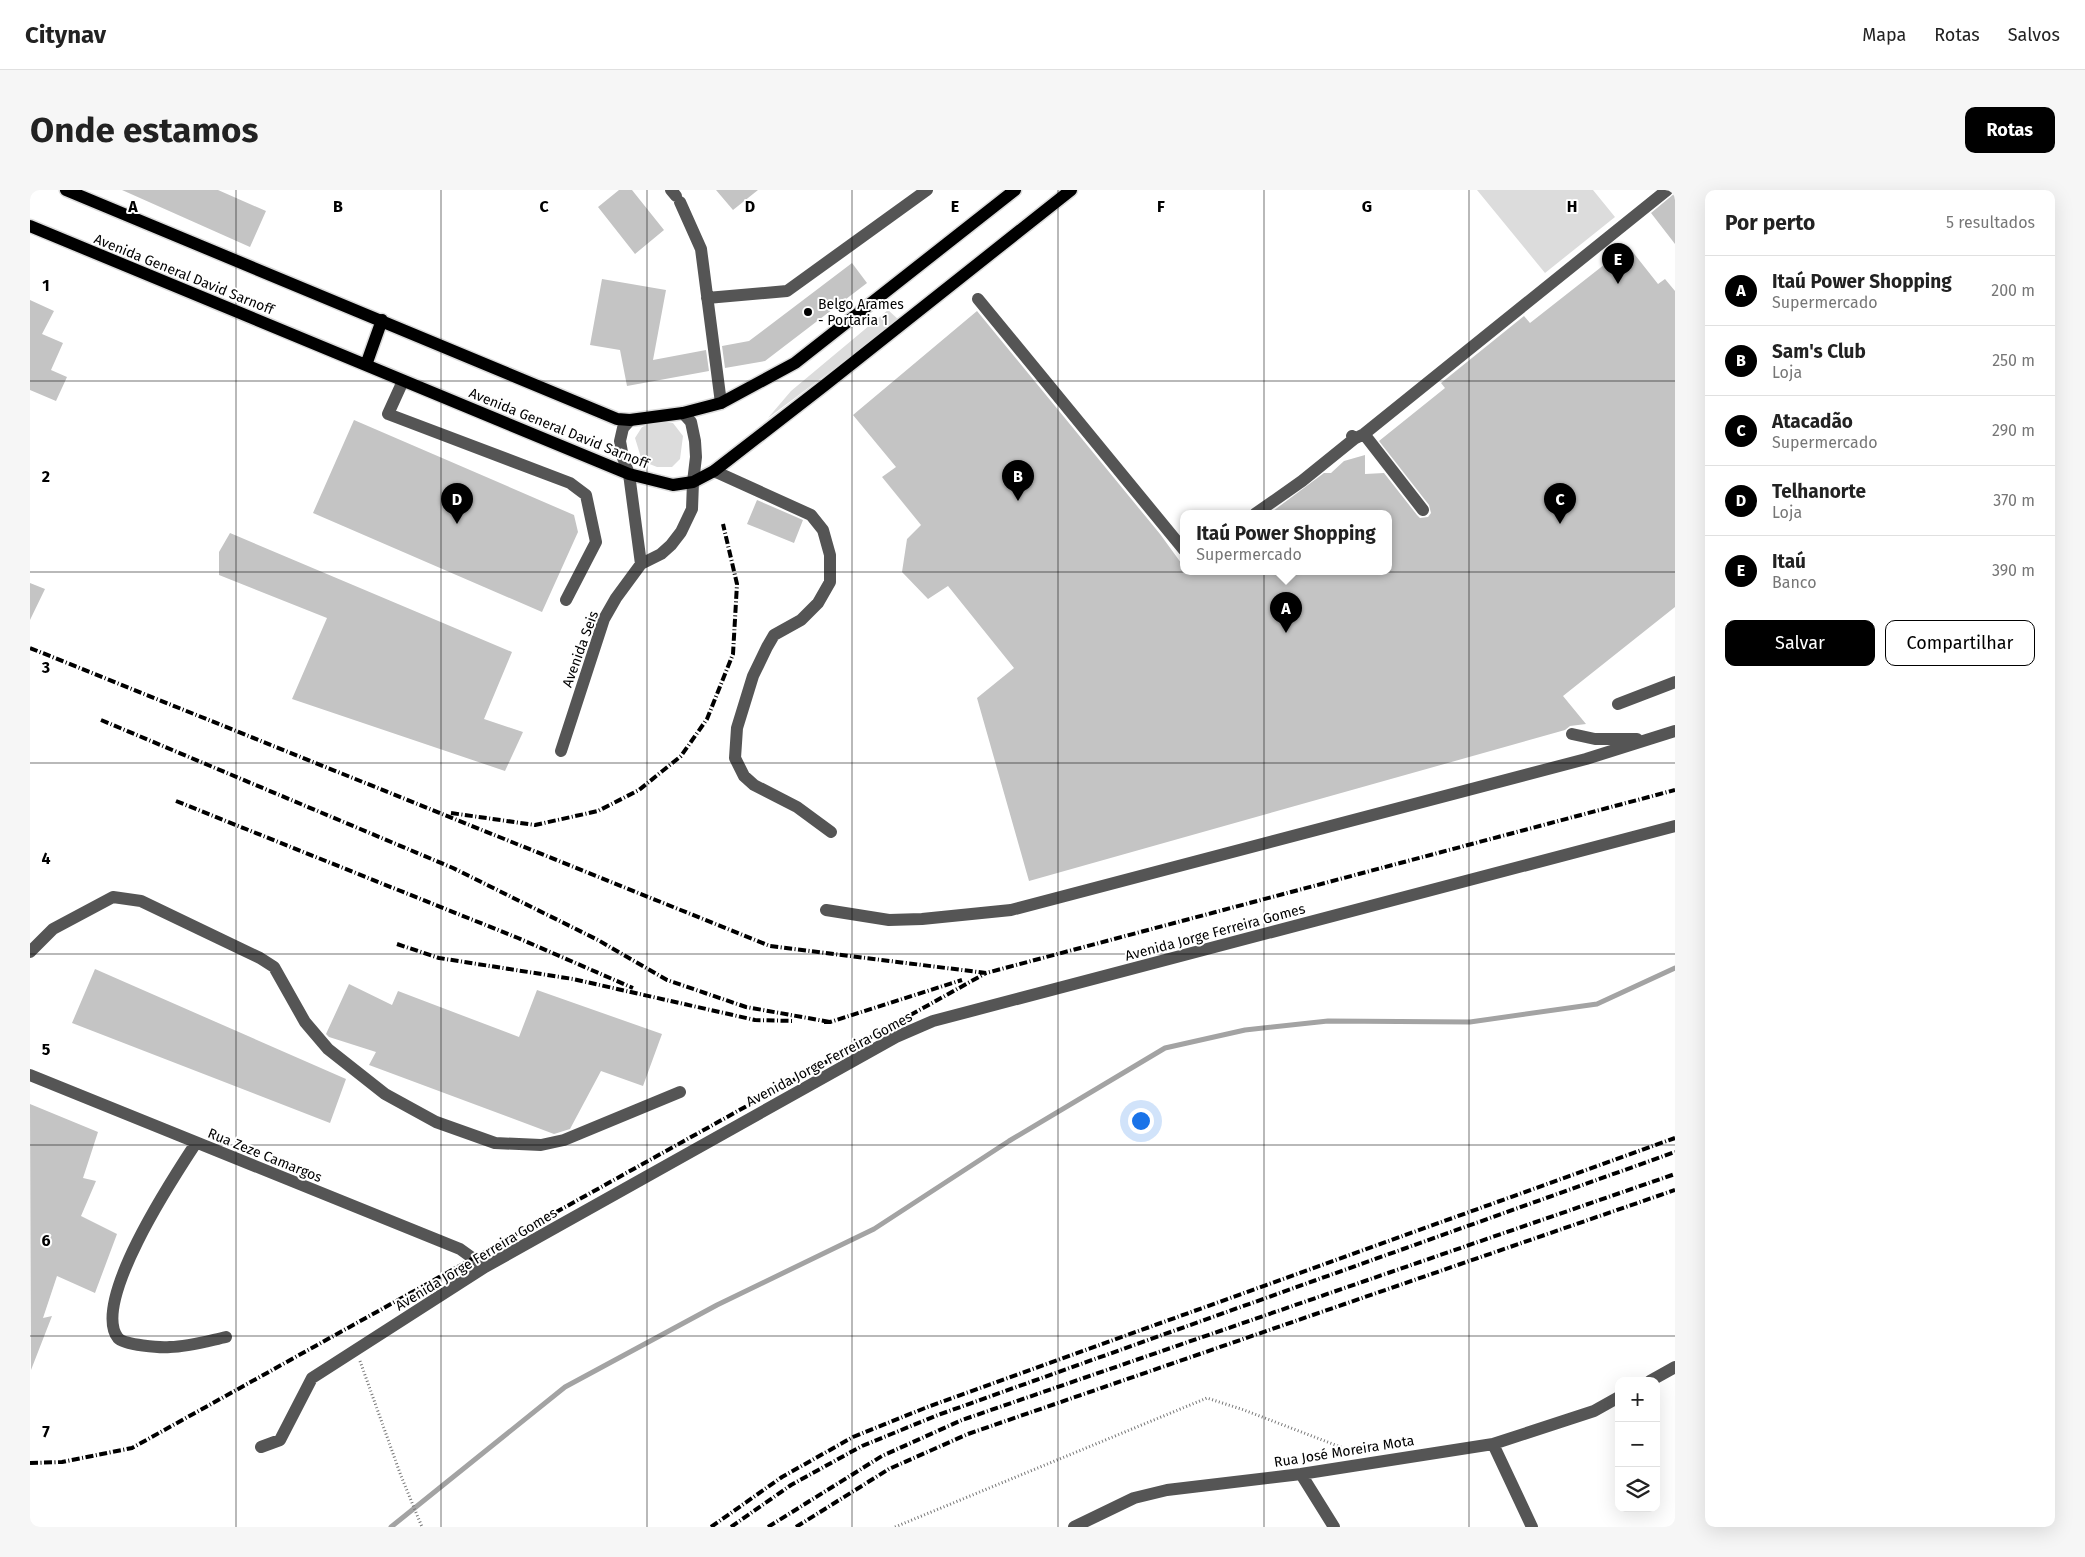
<!DOCTYPE html>
<html lang="pt">
<head>
<meta charset="utf-8">
<style>
	:root { --surface:#fff; --page:#f6f6f6; --text:#222; --muted:#767676; --line:#e0e0e0; --accent:#000 }
	body { margin:0; font-family:"Fira Sans",sans-serif; background:var(--page); color:var(--text) }
	.controls { position:absolute; right:15px; bottom:15px; display:grid; overflow:hidden; border-radius:10px; box-shadow:0 5px 20px #0002 }
	.controls button { width:45px; height:45px; display:grid; place-items:center; padding:0; border:0; border-bottom:1px solid var(--line); background:var(--surface); color:var(--text); font:25px sans-serif }
	.you { position:absolute; left:1110px; top:930px; width:18px; height:18px; margin:-12px; border:4px solid #fff; border-radius:50%; background:#1a73e8; box-shadow:0 0 0 8px #1a73e833 }
	.badge { display:grid; place-items:center; width:32px; height:32px; border-radius:50%; background:var(--accent); color:#fff; font-size:16px; font-weight:700 }
	.pin { position:absolute; translate:-50% -41px; filter:drop-shadow(0 1px 2px #0008) }
	.pin::after { content:''; position:absolute; top:26px; width:18px; height:15px; background:inherit; clip-path:polygon(0 0,100% 0,50% 100%) }
	.popup { position:absolute; left:1150px; top:320px; width:212px; height:65px; box-sizing:border-box; display:grid; place-content:center; border-radius:10px; background:var(--surface); filter:drop-shadow(0 1px 4px #0005); font-size:16px; white-space:nowrap; color:var(--muted) }
	.popup b { font-size:19px; color:var(--text) }
	.popup::after { content:''; position:absolute; left:50%; top:100%; margin-left:-10px; border:10px solid transparent; border-top-color:var(--surface) }
	.list { margin:0; padding:0; list-style:none }
	h2 { display:flex; justify-content:space-between; align-items:center; height:65px; margin:0; padding:0 20px; font-size:21px }
	h2 small { font-size:16px; font-weight:400; color:var(--muted) }
	.list li { display:grid; grid-template-columns:32px 1fr auto; gap:15px; align-items:center; box-sizing:border-box; height:70px; padding:0 20px; border-top:1px solid var(--line) }
	.list b { display:block; font-size:19px; white-space:nowrap }
	.list p { margin:0; font-size:16px; white-space:nowrap; color:var(--muted) }
	.list em { font-size:16px; font-style:normal; color:var(--muted) }
	.actions { display:flex; gap:10px; padding:15px 20px }
	.actions a { flex:1; padding:11px 0; border:1px solid var(--accent); border-radius:10px; text-align:center; font-size:18px; color:var(--accent) }
	.actions .main { background:var(--accent); color:#fff }
	.icon { flex:none; width:28px; height:28px; fill:none; stroke:currentColor; stroke-width:2; stroke-linecap:round; stroke-linejoin:round }
	.map { position:relative; flex:none; width:1645px; height:1337px; overflow:hidden; border-radius:10px }
	header { display:flex; align-items:center; gap:30px; box-sizing:border-box; height:70px; padding:0 25px; background:var(--surface); border-bottom:1px solid var(--line) }
	header strong { font-size:24px }
	nav { display:flex; gap:28px; margin-inline-start:auto; font-size:18px }
	.intro { display:flex; align-items:center; justify-content:space-between; box-sizing:border-box; height:120px; padding:0 30px }
	h1 { margin:0; font-size:35px }
	.button { padding:12px 22px; border-radius:10px; background:var(--accent); color:#fff; font-size:18px; font-weight:700 }
	main { display:flex; gap:30px; padding:0 30px }
	aside { flex:1; background:var(--surface); border-radius:10px; box-shadow:0 5px 20px #0002 }
	.map>svg:first-child { display:block }
</style>
</head>
<body>
<header>
<strong>Citynav</strong>
<nav><a>Mapa</a><a>Rotas</a><a>Salvos</a></nav>
</header>
<div class="intro"><h1>Onde estamos</h1><a class="button">Rotas</a></div>
<main>
<div class="map">
<svg width="1645" height="1337" viewBox="0 0 1645 1337">
	<rect width="100%" height="100%" fill="#fff"/>
	<!-- green -->
	<path fill="#dcdcdc" d="M1447,0H1563L1585,27L1515,83Z
		M858,120L869,130L738,228L761,201Z
		M626,231L643,233L653,246L650,269L642,277H627L612,271L605,248L612,237Z"/>
	<g fill="none" stroke-linecap="round" stroke-linejoin="round">
		<!-- stream -->
		<path stroke="#a3a3a3" stroke-width="5" d="M361,1337L535,1197L687,1115L844,1039L979,951L1135,858L1215,840L1298,831L1440,832L1567,814L1645,778"/>
	</g>
	<!-- building -->
	<path fill="#c4c4c4" d="M92,0H188L236,21L220,57Z
		M589,0H602L634,40L605,64L568,17Z
		M686,0H728L703,20Z
		M1645,3V2V54L1621,23Z
		M1598,56L1628,94L1635,89L1645,101V417L1533,506L1556,534L1540,536L1535,540L999,691L947,508L984,478L918,396L898,409L872,382L877,349L891,335L852,287L866,277L823,225L947,121L1130,344L1154,377V382H1358V324H1239L1294,283H1301L1314,271L1335,265V284L1354,283L1387,325L1390,328L1398,327L1401,323L1399,315L1349,251L1415,198L1411,193L1494,126L1500,133Z
		M822,73L837,93L735,171L695,178L692,156L719,151Z
		M572,89L636,100L623,170L676,160L679,181L597,196L590,160L560,155Z
		M0,110L24,121L12,144L33,153L21,180L37,187L26,211L0,200Z
		M324,230L544,325L548,342L512,422L283,323Z
		M727,310L773,330L764,353L717,334Z
		M200,343L482,462L454,529L493,542L475,581L262,509L297,428L189,385V362Z
		M0,393L15,399L0,430Z
		M65,779L316,889L300,933L42,833Z
		M319,794L362,815L368,801L489,847L507,800L632,844L613,896L571,881L540,939L524,944L339,875L346,862L299,847L296,844Z
		M0,914L68,942L53,988L66,991L51,1026L87,1044L65,1103L27,1086L13,1128L22,1126L1,1180Z"/>
	<g fill="none" stroke-linecap="round" stroke-linejoin="round">
		<!-- major casing -->
		<g stroke="#dbdbdb" stroke-width="15">
			<path id="major" d="M36,0L587,229L600,230L653,223L691,213L765,173L985,0
				M0,36L599,284L643,295L663,292L684,281L795,195L1041,0
				M336,175L352,130"/>
		</g>
		<!-- path -->
		<path stroke="#777" stroke-width="3" stroke-dasharray="1 2.5" stroke-linecap="butt" d="M330,1171L371,1286L392,1337
			M865,1337L1177,1208L1214,1220L1321,1261"/>
		<!-- minor -->
		<path stroke="#555" stroke-width="12" d="M641,0L646,6
			M650,12L671,59L691,213
			M677,108L757,101L897,0
			M948,109L1154,360
			M373,191L358,224L540,293L556,305L566,352L536,410
			M600,230L593,238L590,251L593,268L599,284L611,374
			M1334,244L1393,320
			M1322,246L1324,249L1334,244L1637,0
			M684,281L781,325L793,340L800,365V392L788,413L771,430L744,445L737,457L723,486L707,538L705,568L714,586L724,595L767,617L801,642
			M1225,324L1272,291L1324,249
			M1588,514L1645,492
			M1542,544L1565,549H1607
			M531,561L574,429L586,408L611,374L631,364L641,355L651,342L662,319L663,292L666,267L665,251L661,232L653,223
			M796,720L859,730L892,729L981,720L1556,569L1645,541
			M0,762L23,739L83,707L111,711L230,768L244,777L275,832L298,859L355,904L406,932L465,953L511,955L534,950L650,902
			M0,885L430,1059L455,1077
			M166,953C145,985 60,1113 88,1148C94,1155 131,1158 140,1157C158,1157 178,1151 196,1147
			M1620,1191L1645,1177
			M1463,1254L1502,1337
			M231,1257L250,1250L282,1188L455,1077L866,847L903,831L1645,636
			M1271,1284L1304,1337
			M1044,1337L1104,1308L1137,1300L1271,1284L1463,1254L1564,1221L1589,1207"/>
		<!-- major -->
		<use href="#major" stroke="#000" stroke-width="12"/>
		<!-- rail -->
		<path stroke="#000" stroke-width="4" stroke-dasharray="8 2.5 1 2.5" stroke-linecap="butt" d="M0,458L740,756L956,783L1645,600
			M71,530L423,678L568,750L637,790L716,817L800,832
			M146,611L488,748L603,798
			M421,623L505,635L568,621L609,600L651,566L677,529L703,464L707,394L693,334
			M367,754L409,768L543,789L725,830L764,831
			M794,832H800L932,790
			M0,1273L32,1272L102,1258L956,783
			M681,1337L752,1287L823,1247L900,1216L1645,948
			M701,1337L761,1295L832,1256L908,1225L1645,962
			M738,1337L852,1266L932,1230L1645,984
			M766,1337L859,1279L938,1244L1645,1000"/>
	</g>
	<!-- grid -->
	<path fill="none" stroke="#000" stroke-width="1" stroke-opacity="0.55" d="M206,0V1337M411,0V1337M617,0V1337M822,0V1337M1028,0V1337M1234,0V1337M1439,0V1337M0,191H1645M0,382H1645M0,573H1645M0,764H1645M0,955H1645M0,1146H1645"/>
	<!-- markers -->
	<circle fill="#000" stroke="#fff" stroke-width="2" cx="778" cy="122" r="5"/>
	<g text-anchor="middle" stroke-width="4" stroke-linejoin="round" paint-order="stroke">
		<!-- street labels -->
		<g font-size="14" fill="#000" stroke="#fff">
			<text transform="translate(154 84) rotate(22)" y="5">Avenida General David Sarnoff</text>
			<text transform="translate(529 238) rotate(22)" y="5">Avenida General David Sarnoff</text>
			<text transform="translate(550 459) rotate(-70)" y="5">Avenida Seis</text>
			<text transform="translate(1185 742) rotate(-15)" y="5">Avenida Jorge Ferreira Gomes</text>
			<text transform="translate(799 869) rotate(-28)" y="5">Avenida Jorge Ferreira Gomes</text>
			<text transform="translate(235 965) rotate(22)" y="5">Rua Zeze Camargos</text>
			<text transform="translate(446 1069) rotate(-31)" y="5">Avenida Jorge Ferreira Gomes</text>
			<text transform="translate(1314 1261) rotate(-9)" y="5">Rua José Moreira Mota</text>
		</g>
		<!-- poi labels -->
		<g font-size="14" fill="#000" stroke="#fff" text-anchor="start">
			<text x="788" y="119">Belgo Arames<tspan x="788" dy="16">- Portaria 1</tspan></text>
		</g>
	</g>
	<g font-size="16" text-anchor="middle" font-weight="bold" fill="#000" stroke="#fff" stroke-width="4" stroke-linejoin="round" paint-order="stroke">
		<text x="103" y="22">A</text>
		<text x="308" y="22">B</text>
		<text x="514" y="22">C</text>
		<text x="720" y="22">D</text>
		<text x="925" y="22">E</text>
		<text x="1131" y="22">F</text>
		<text x="1337" y="22">G</text>
		<text x="1542" y="22">H</text>
		<text x="16" y="101">1</text>
		<text x="16" y="292">2</text>
		<text x="16" y="483">3</text>
		<text x="16" y="674">4</text>
		<text x="16" y="865">5</text>
		<text x="16" y="1056">6</text>
		<text x="16" y="1247">7</text>
	</g>
</svg>
<div class="controls">
<button>+</button>
<button>−</button>
<button><svg class="icon" aria-label="layers" viewBox="0 0 24 24"><path d="M12 4l9 5-9 5-9-5zM3 14l9 5 9-5"/></svg></button>
</div>
<div class="you"></div>
<div class="pin badge" style="left:1256px;top:443px">A</div>
<div class="popup"><b>Itaú Power Shopping</b>Supermercado</div>
<div class="pin badge" style="left:988px;top:311px">B</div>
<div class="pin badge" style="left:1530px;top:334px">C</div>
<div class="pin badge" style="left:427px;top:334px">D</div>
<div class="pin badge" style="left:1588px;top:94px">E</div>
</div>
<aside>
<h2>Por perto<small>5 resultados</small></h2>
<ul class="list">
<li><span class="badge">A</span><div><b>Itaú Power Shopping</b><p>Supermercado</p></div><em>200 m</em></li>
<li><span class="badge">B</span><div><b>Sam's Club</b><p>Loja</p></div><em>250 m</em></li>
<li><span class="badge">C</span><div><b>Atacadão</b><p>Supermercado</p></div><em>290 m</em></li>
<li><span class="badge">D</span><div><b>Telhanorte</b><p>Loja</p></div><em>370 m</em></li>
<li><span class="badge">E</span><div><b>Itaú</b><p>Banco</p></div><em>390 m</em></li>
</ul>
<div class="actions"><a class="main">Salvar</a><a>Compartilhar</a></div>
</aside>
</main>
</body>
</html>
